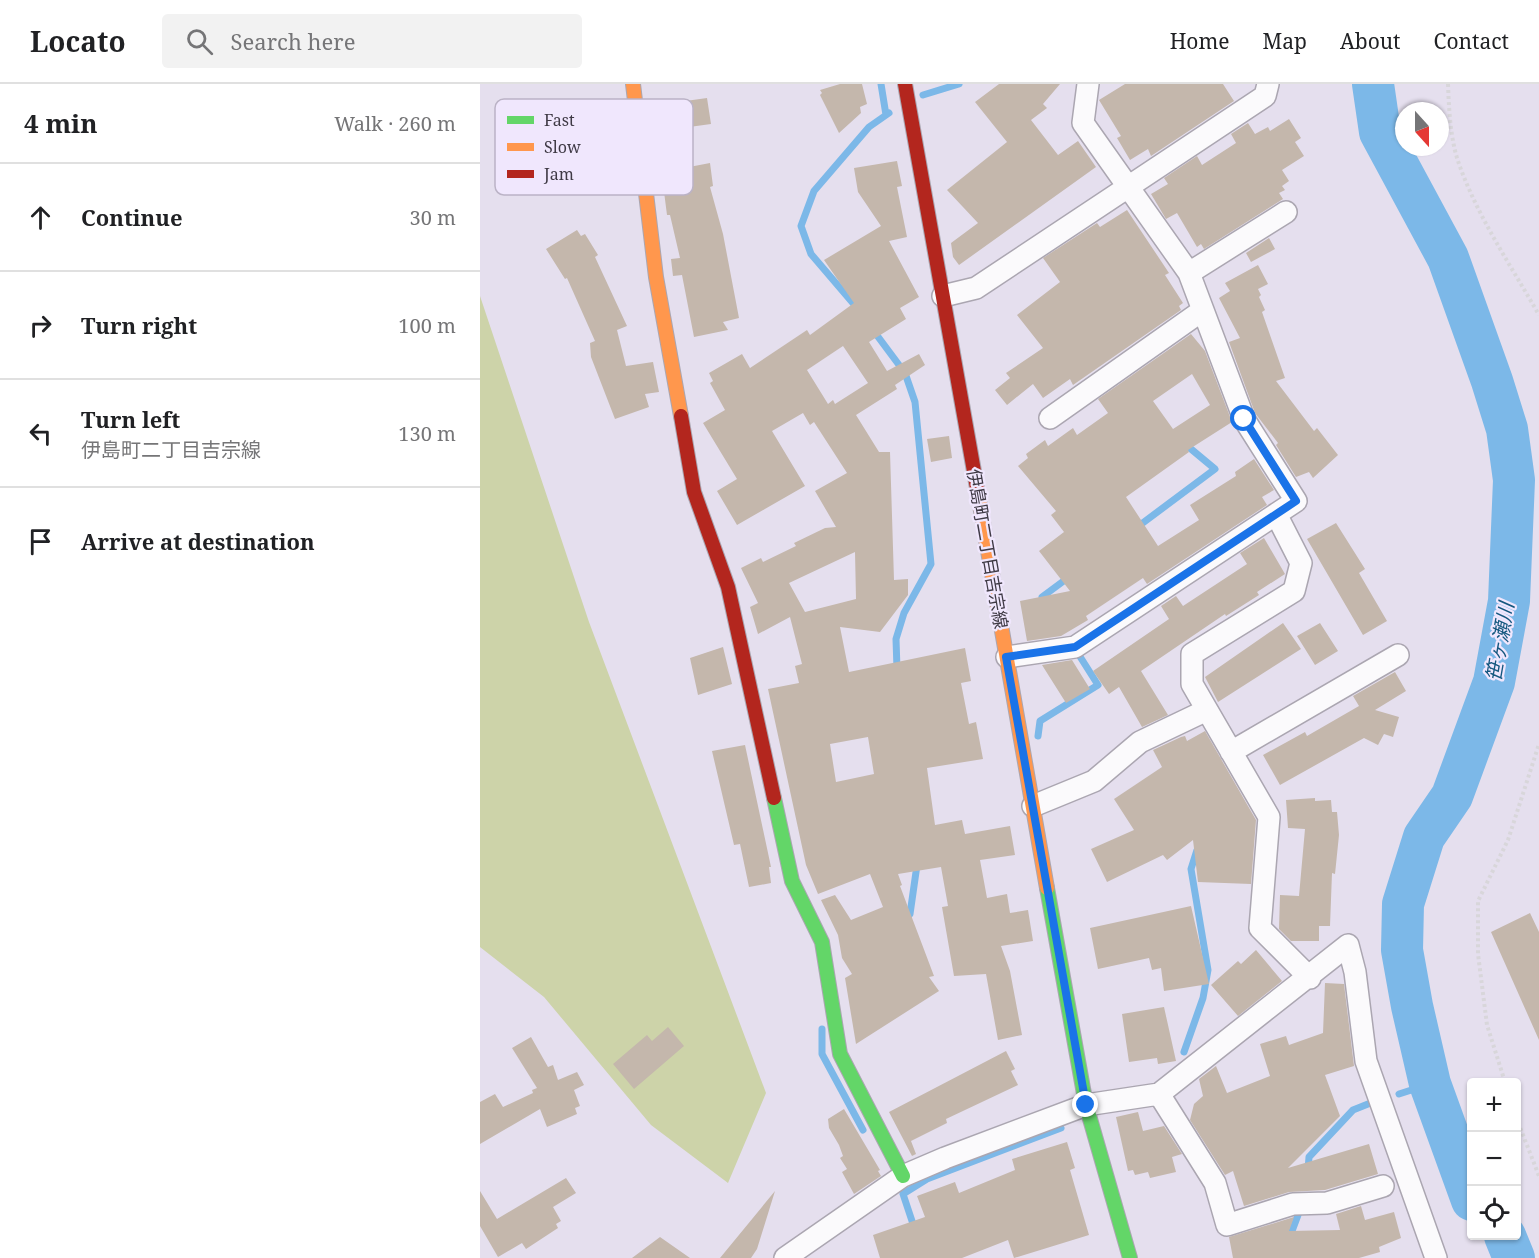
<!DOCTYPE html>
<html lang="en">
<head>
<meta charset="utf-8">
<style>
	:root { --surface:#fff; --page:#f2f2f2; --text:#202124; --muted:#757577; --line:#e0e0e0 }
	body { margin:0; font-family:"Noto Serif","Noto Sans JP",serif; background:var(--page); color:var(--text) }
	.controls { position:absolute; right:18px; bottom:18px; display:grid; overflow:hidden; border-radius:6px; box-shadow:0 2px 4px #0004 }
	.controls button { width:54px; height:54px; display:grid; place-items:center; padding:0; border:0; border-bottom:2px solid var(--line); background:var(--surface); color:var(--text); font:30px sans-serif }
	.compass { position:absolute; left:915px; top:18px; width:54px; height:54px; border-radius:50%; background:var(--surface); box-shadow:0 2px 4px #0004; rotate:159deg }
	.stop { position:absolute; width:18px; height:18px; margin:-14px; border:4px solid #1a73e8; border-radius:50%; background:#fff }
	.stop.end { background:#1a73e8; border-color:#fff; box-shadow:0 2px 6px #0008 }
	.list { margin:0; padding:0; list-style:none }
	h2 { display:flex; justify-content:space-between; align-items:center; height:78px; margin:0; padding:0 24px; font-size:26px }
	h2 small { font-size:20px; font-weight:400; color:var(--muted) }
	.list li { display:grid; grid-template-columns:39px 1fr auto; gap:18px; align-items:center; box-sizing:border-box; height:108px; padding:0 24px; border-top:2px solid var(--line) }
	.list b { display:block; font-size:22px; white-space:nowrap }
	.list p { margin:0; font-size:20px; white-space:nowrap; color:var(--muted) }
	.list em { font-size:20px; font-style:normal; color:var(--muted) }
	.icon { flex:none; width:33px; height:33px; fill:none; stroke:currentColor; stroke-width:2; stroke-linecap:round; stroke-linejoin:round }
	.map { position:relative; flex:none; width:1059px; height:1174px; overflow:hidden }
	header { display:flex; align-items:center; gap:36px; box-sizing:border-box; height:84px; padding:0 30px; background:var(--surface); border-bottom:2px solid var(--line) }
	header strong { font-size:28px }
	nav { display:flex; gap:33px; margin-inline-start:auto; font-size:21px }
	.search { width:420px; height:54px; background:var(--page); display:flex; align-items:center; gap:15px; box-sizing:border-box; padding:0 21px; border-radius:6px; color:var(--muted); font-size:22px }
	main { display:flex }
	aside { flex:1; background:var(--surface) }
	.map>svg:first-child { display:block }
</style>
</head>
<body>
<header>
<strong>Locato</strong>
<div class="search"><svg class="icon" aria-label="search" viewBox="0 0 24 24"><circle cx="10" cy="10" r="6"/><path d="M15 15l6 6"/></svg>Search here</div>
<nav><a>Home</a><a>Map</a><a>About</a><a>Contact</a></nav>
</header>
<main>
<aside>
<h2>4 min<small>Walk · 260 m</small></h2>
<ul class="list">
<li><svg class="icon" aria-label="ahead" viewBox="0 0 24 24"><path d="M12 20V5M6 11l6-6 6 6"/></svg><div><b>Continue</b></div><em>30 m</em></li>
<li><svg class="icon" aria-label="right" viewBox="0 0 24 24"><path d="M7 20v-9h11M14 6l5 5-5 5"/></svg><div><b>Turn right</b></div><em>100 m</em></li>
<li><svg class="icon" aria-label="left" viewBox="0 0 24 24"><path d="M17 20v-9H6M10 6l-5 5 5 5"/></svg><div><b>Turn left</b><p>伊島町二丁目吉宗線</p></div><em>130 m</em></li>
<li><svg class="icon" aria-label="arrive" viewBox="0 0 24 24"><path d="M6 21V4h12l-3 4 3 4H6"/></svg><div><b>Arrive at destination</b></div></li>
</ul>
</aside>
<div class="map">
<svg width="1059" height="1174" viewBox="0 0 1059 1174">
	<rect width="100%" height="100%" fill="#e5dfee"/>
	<!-- green -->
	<path fill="#cdd3a9" d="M0,212L109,538L286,1009L248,1099L171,1041L64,913L0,863Z"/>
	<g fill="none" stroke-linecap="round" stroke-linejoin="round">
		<!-- stream -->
		<path stroke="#7cb8e8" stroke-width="7" d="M401,0L406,31
			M443,11L479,0
			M378,225L331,170L321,142L334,107L389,43L409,29
			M393,246L425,289L435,318L451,480L424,529L416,555L417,585
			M656,444L735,385L705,360
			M565,519L562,513L589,493
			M558,652L560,637L618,601L599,571
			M425,836L430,830L437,781
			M342,945V970L383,1046
			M704,968L723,914L728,886L711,785L717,766
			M919,1010L950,1000
			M828,1086L829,1073L873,1026L888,1020
			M435,1146L423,1110L447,1095L581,1044
			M809,1155L821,1123"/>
		<!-- river -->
		<path stroke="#7cb8e8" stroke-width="42" d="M893,0L900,48L968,174L1012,297L1027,345L1034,396L1029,517L1014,598L972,712L944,753L923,820L922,866L932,922L950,1000L992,1116
			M1025,1152L1034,1174"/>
	</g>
	<!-- building -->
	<path fill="#c4b7ac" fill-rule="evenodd" d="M360,0H382L387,20L380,23L381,29L359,49L340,11L342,9L340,6Z
		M519,0H580L563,20L567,24L551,36L578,71L598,57L616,83L479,181L473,173L471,159L498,139L467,106L527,58L495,18Z
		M645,0H743L754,17L671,72L668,65L650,76L637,54L641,52L619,16Z
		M227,14L231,40L180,47L177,21Z
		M809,35L821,54L815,58L824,72L802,86L809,97L802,102L805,106L799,109L803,115L724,165L721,160L717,163L697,129L686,135L671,110L688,100L684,94L717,72L722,81L756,59L751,50L768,39L775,50L788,43L790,47Z
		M198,50L204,84L230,79L233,102L230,103L243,150L259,234L243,238L248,246L214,253L202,191L193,192L191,175L200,174L190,131H187L177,53Z
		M417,77L422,102L417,103L427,153L409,157L439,213L420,224L426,235L389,258L407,287L439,270L445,281L415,301L417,305L376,331L399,368H410L414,496L428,495V511L400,548L360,543L369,588L485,564L491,597L481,599L489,640L496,638L503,675L447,684L455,741L482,736L485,750L530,742L535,771L500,776L507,814L527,810L530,829L548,826L553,857L521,862L530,887L542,951L518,956L506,890L474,892L462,823L468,822L461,783L418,790L422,801L420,802L454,892L449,893L459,907L376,960L365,894L372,890L362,874L358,851L341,816L355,811L371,836L403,823L390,790L338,810L326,781L288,605L319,599L315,582L322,580L310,533L278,550L270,523L278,519L261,484L281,474L283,478L316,462L314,459L345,444L356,443L335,407L367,389L334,338L330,341L323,329L292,347L325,402L257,441L237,407L257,395L223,339L245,326L230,299L233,297L229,289L262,270L270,284L327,246L330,251L374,219L344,176L401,142L378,108L374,84ZM363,262L388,299L355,320L353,316L348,320L327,286ZM375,468L376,515L325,528L309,499ZM388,653L394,690L356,698L350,660Z
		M647,126L689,189L685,191L703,219L699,222L701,226L593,301L590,295L563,314L553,300L527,321L515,306L530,294L526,289L563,264L537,231L580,198L563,174L617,139L620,143Z
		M97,146L101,152L105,150L118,171L115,173L147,242L137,246L146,282L173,278L179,308L165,310L169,323L135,335L111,273L110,259L115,257L87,194L85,195L66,165Z
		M789,154L795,165L771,178L766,169Z
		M778,181L788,200L778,205L781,211L779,213L785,226L782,228L805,294L796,297L834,347L837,344L858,371L833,394L829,388L816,393L796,361L798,359L775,329L749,258L760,254L739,214L750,207L745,199Z
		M711,250L725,267L752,338L708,366L709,368L646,413L678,462L719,436L710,421L756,392L755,388L774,375L794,406L782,413L787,421L667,500L663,494L606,532L608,536L581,552L547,557L540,517L590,507L559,467L584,448L571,431L576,427L538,382L548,374L546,370L565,356L568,362L593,344L597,351L628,329L618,315ZM712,290L730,321L693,345L673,317Z
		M469,352L472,374L451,378L447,355Z
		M856,439L885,485L879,489L907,537L883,551L827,455Z
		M784,454L805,490L777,508L779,511L746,532L745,530L661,587L688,631L662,643L639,603L629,610L613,587L689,535L681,522L696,512L703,522L767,480L760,469Z
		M803,539L821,565L738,618L725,593Z
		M840,539L858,567L835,581L817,552Z
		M243,563L252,600L218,611L210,574Z
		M592,576L610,605L586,619L562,581Z
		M915,588L926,607L895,626L919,633L913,653L904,650L898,661L884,654L800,701L783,671L825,648L827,652L879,622L873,612Z
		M725,647L776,736L771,800L718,798L713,756L687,776L683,771L627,798L611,765L654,746L634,715L682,683L673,666L701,653L705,652L707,657Z
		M265,661L291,783H289L291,799L269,803L260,760L254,761L232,667Z
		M835,714V717L851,716L852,728H857L859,751L855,790L852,789L850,842H839V857H811L799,845L800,811L819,812L825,745L808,744L806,716Z
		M711,822L729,900L684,907L681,884L672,886L669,874L618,885L610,844Z
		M1050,829L1059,848V956L1011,848Z
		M776,866L802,897L758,932L731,901L758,877L761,880Z
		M845,899L864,900L874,982L845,991L860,1032L808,1084L889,1060L898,1090L845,1106L809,1108L764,1122L753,1087L745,1091L710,1036L714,1020L723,1012L719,995L736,982L747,1009L790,992L780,960L806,952L809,961L843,949Z
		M684,923L696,977L678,980L677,974L649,978L642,930Z
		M188,943L204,962L154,1005L133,980L167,951L172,957Z
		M51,953L68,983L73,981L78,996L97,988L104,1001L94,1006L100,1022L95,1024L97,1030L67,1043L60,1025L0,1060V1018L15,1010L23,1023L53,1009L52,1006L57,1004L32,964Z
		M526,967L535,985L531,987L538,1001L466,1035L467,1039L431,1057L436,1070L432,1072L409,1028Z
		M364,1025L400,1086L398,1087L401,1092L374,1110L362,1088L367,1085L360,1074L363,1072L359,1061L349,1044L348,1035Z
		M658,1028L663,1047L684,1042L702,1070L692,1073L696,1088L670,1094L668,1088L655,1091L653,1086L648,1087L636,1033Z
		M587,1058L595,1084L590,1086L609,1151L534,1174L528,1156L482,1174H400L393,1151L445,1133L437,1112L475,1098L479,1109L535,1086L532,1075Z
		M86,1094L96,1109L73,1123L81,1137L76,1140L78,1144L46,1165L42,1159L18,1173L0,1142V1107L17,1135Z
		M295,1107L277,1165L271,1174H240Z
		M881,1122L885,1136L914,1128L921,1154L899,1163L900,1168L879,1174H753L749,1153L814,1133L809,1147L860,1146L856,1130Z
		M180,1153L210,1174H152Z"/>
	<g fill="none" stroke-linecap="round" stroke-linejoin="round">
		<!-- street casing -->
		<g stroke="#aba6b1" stroke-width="24">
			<path id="street" d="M709,189L806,128
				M463,212L496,204L785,12L788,0
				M570,334L723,226
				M796,430L821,479L814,507L712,570V600L789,733L780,844L830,894
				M527,573L595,563L816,417L764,335L709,189L603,39L608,0
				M751,668L918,571
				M553,722L614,697L660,658L727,626
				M679,1010L735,1099L747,1141L813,1120L847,1119L903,1102
				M305,1174L423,1092L465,1074L606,1021L679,1010L868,861L875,888L886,977L956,1174"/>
		</g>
		<!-- fast casing -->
		<g stroke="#aba6b1" stroke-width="16">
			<path id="fast" d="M294,714L312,797L342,858L360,970L423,1092
				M567,804L606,1021L650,1174"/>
		</g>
		<!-- slow casing -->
		<g stroke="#aba6b1" stroke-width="16">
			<path id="slow" d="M153,0L176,193L201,332
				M497,404L567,804"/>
		</g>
		<!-- jam casing -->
		<g stroke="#aba6b1" stroke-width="16">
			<path id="jam" d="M425,0L497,404
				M201,332L214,408L248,503L294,714"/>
		</g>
		<!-- path -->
		<path stroke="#d8d6da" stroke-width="4" stroke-dasharray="3 3" stroke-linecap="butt" d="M968,0C969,25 970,50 977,74C995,129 1030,180 1059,231
			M1025,998L1007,941L998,870V817L1028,756L1059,660
			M1036,1033L1059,1092"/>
		<!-- street -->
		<use href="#street" stroke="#fbfafc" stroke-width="21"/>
		<!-- fast -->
		<use href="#fast" stroke="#63d668" stroke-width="14"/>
		<!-- slow -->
		<use href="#slow" stroke="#ff974d" stroke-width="14"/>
		<!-- jam -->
		<use href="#jam" stroke="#b3261e" stroke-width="14"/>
	</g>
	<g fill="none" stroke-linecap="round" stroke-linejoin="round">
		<!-- route -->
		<path stroke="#1a73e8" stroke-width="8" d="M606,1021L526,573L595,563L816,417L764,335"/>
	</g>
	<g text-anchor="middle" stroke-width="4.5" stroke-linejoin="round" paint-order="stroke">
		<!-- street labels -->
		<g font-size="18" fill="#3f3a45" stroke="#f0e7fd">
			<text transform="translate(507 465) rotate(80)" y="6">伊島町二丁目吉宗線</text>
		</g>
		<!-- water labels -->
		<g font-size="20" font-style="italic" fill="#14577f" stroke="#f0e7fd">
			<text transform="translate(1020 558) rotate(-80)" y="7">笹ヶ瀬川</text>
		</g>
	</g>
	<!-- legend -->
	<rect x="15" y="15" width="198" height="96" rx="9" fill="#f0e7fd" stroke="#bbb3c6" stroke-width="1.5"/>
	<rect x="27" y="32" width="27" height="8" fill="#63d668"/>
	<rect x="27" y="59" width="27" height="8" fill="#ff974d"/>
	<rect x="27" y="86" width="27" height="8" fill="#b3261e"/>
	<g font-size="16" fill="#3f3a45">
		<text x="64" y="42">Fast</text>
		<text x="64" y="69">Slow</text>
		<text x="64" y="96">Jam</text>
	</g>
</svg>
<div class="controls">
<button>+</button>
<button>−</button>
<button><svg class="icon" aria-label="locate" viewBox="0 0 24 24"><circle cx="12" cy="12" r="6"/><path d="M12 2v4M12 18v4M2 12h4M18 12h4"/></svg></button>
</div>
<svg class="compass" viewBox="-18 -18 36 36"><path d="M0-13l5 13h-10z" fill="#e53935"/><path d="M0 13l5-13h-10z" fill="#757577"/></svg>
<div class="stop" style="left:764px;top:335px"></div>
<div class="stop end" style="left:606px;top:1021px"></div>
</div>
</main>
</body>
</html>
